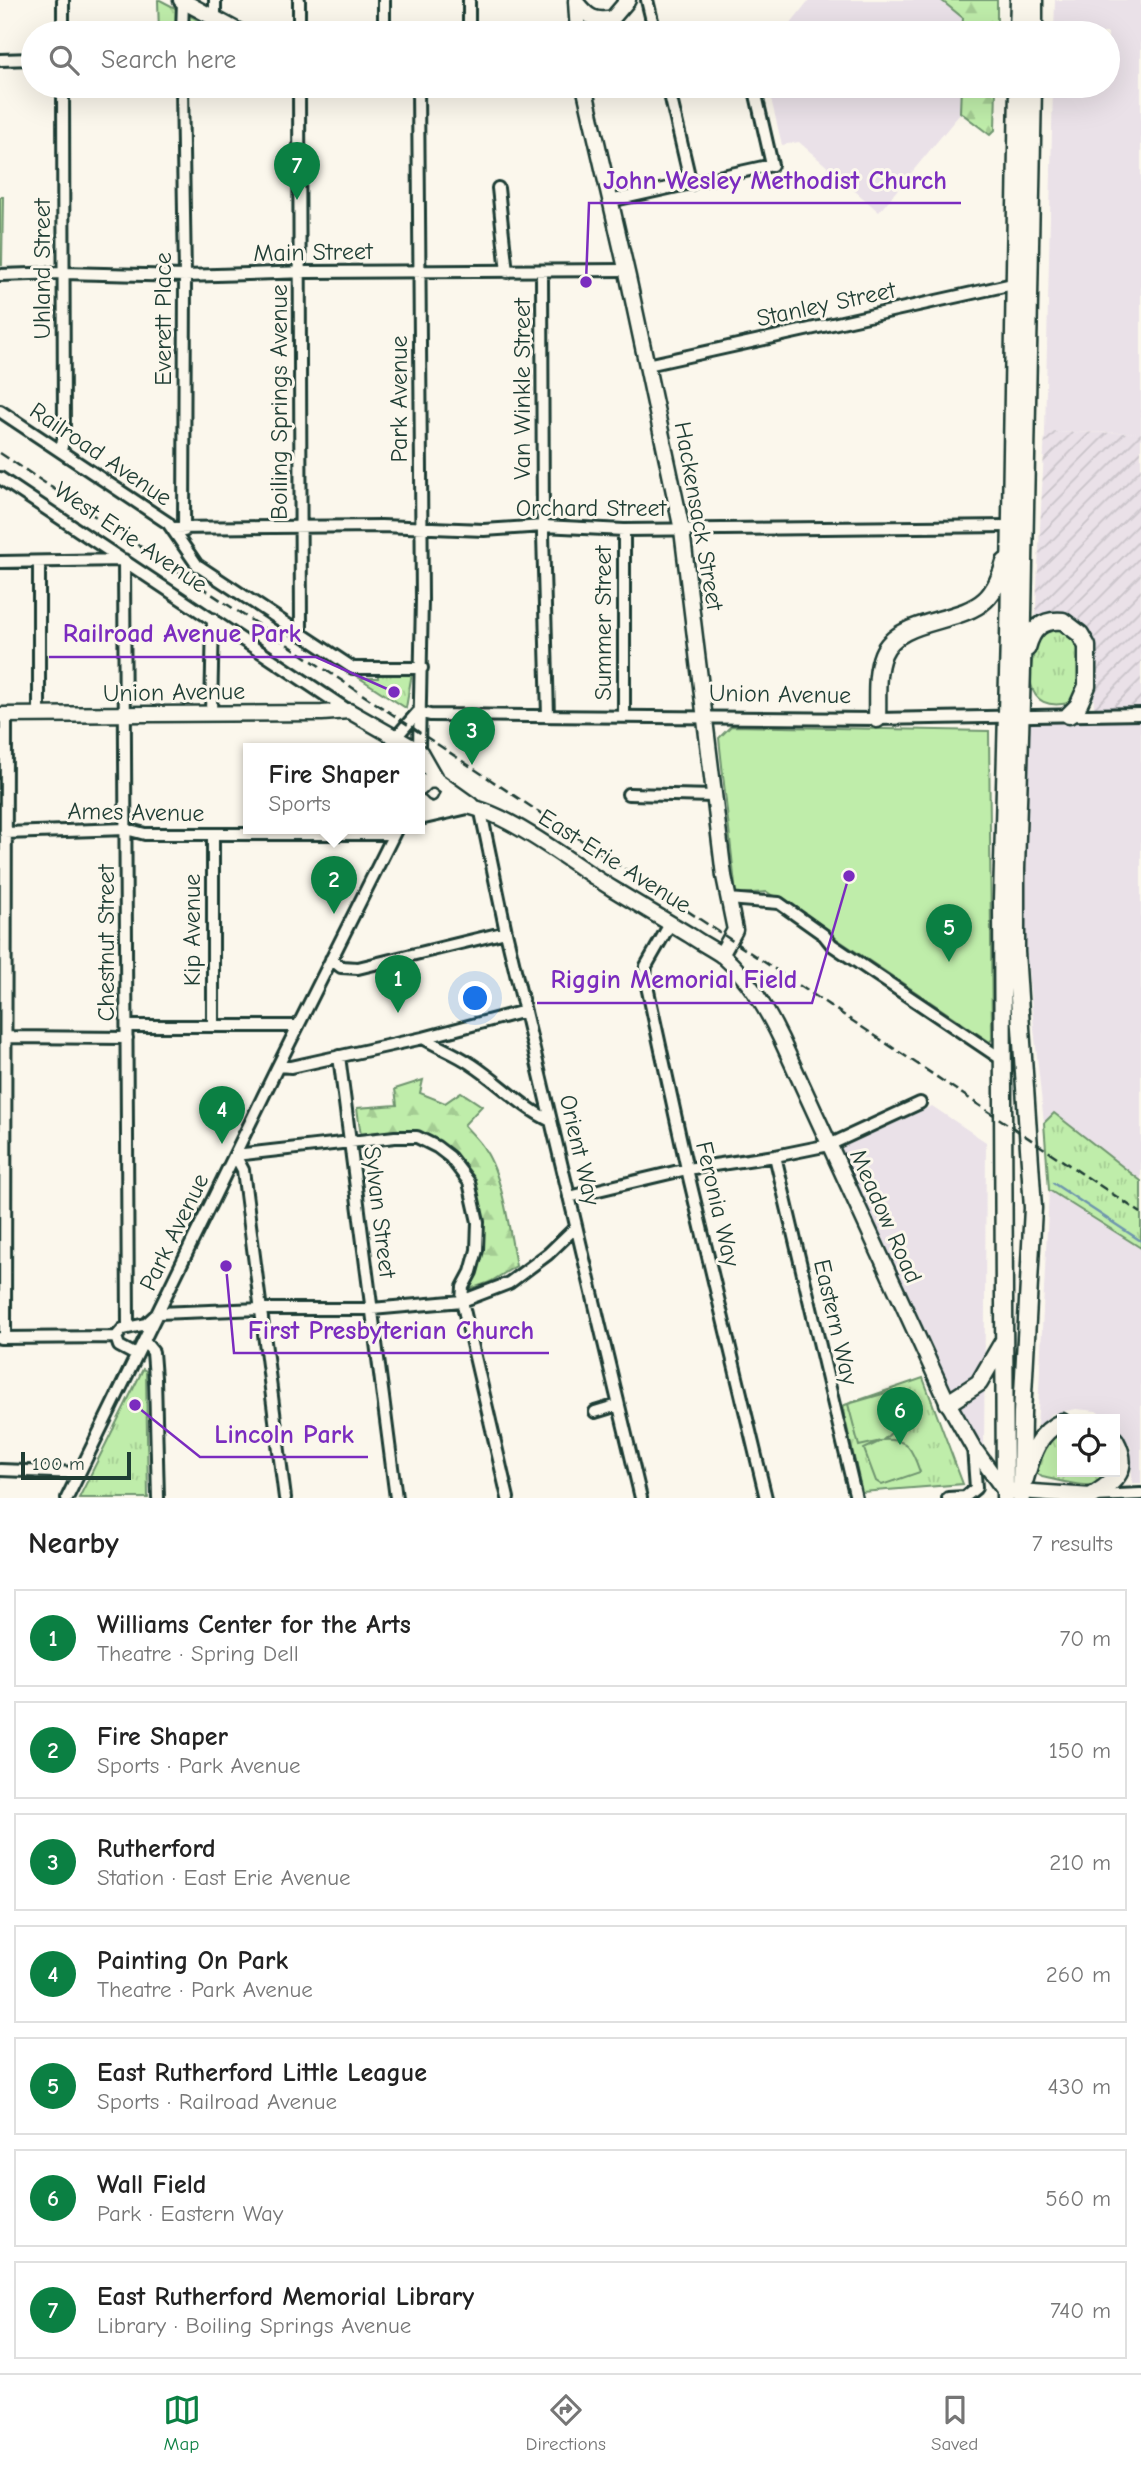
<!DOCTYPE html>
<html lang="en">
<head>
<meta charset="utf-8">
<style>
	:root { --surface:#fff; --page:#f6f6f6; --text:#222; --muted:#767676; --line:#e0e0e0; --accent:#0b8043 }
	body { margin:0; font-family:"Comic Neue",sans-serif; background:var(--page); color:var(--text) }
	.controls { position:absolute; right:21px; bottom:21px; display:grid; overflow:hidden; border-radius:0px; box-shadow:0 7px 28px #0002 }
	.controls button { width:63px; height:63px; display:grid; place-items:center; padding:0; border:0; border-bottom:2px solid var(--line); background:var(--surface); color:var(--text); font:35px sans-serif }
	.scale { position:absolute; left:21px; bottom:18px; width:110px; box-sizing:border-box; padding-left:7px; border:4px solid #1f3d34; border-top:0; font-size:19px; line-height:24px; white-space:nowrap; color:#1f3d34; -webkit-text-stroke:5px #fbf7ec; paint-order:stroke }
	.you { position:absolute; left:476px; top:999px; width:24px; height:24px; margin:-18px; border:5px solid #fff; border-radius:50%; background:#1a73e8; box-shadow:0 0 0 10px #1a73e833 }
	.badge { display:grid; place-items:center; width:46px; height:46px; border-radius:50%; background:var(--accent); color:#fff; font-size:23px; font-weight:700 }
	.pin { position:absolute; translate:-50% -58px; filter:drop-shadow(0 2px 4px #0008) }
	.pin::after { content:''; position:absolute; top:37px; width:24px; height:21px; background:inherit; clip-path:polygon(0 0,100% 0,50% 100%) }
	.popup { position:absolute; left:243px; top:743px; width:182px; height:91px; box-sizing:border-box; display:grid; place-content:center; border-radius:0px; background:var(--surface); filter:drop-shadow(0 2px 5px #0005); font-size:23px; white-space:nowrap; color:var(--muted) }
	.popup b { font-size:26px; color:var(--text) }
	.popup::after { content:''; position:absolute; left:50%; top:100%; margin-left:-14px; border:14px solid transparent; border-top-color:var(--surface) }
	.list { margin:0; padding:0; list-style:none }
	h2 { display:flex; justify-content:space-between; align-items:center; height:91px; margin:0; padding:0 28px; font-size:30px }
	h2 small { font-size:23px; font-weight:400; color:var(--muted) }
	.list li { display:grid; grid-template-columns:46px 1fr auto; gap:21px; align-items:center; box-sizing:border-box; height:98px; margin:0 14px 14px; padding:0 14px; border:2px solid var(--line); border-radius:0px }
	.list b { display:block; font-size:26px; white-space:nowrap }
	.list p { margin:0; font-size:23px; white-space:nowrap; color:var(--muted) }
	.list em { font-size:23px; font-style:normal; color:var(--muted) }
	.icon { flex:none; width:38px; height:38px; fill:none; stroke:currentColor; stroke-width:2; stroke-linecap:round; stroke-linejoin:round }
	.map { position:relative; flex:none; width:1141px; height:1498px; overflow:hidden }
	.search { position:absolute; background:var(--surface); box-shadow:0 7px 28px #0002; left:21px; right:21px; top:21px; height:77px; display:flex; align-items:center; gap:18px; box-sizing:border-box; padding:0 24px; border-radius:38px; color:var(--muted); font-size:26px }
	.sheet { height:875px; background:var(--surface) }
	nav { display:flex; justify-content:space-around; align-items:center; box-sizing:border-box; height:98px; border-top:2px solid var(--line); background:var(--surface); font-size:19px; color:var(--muted) }
	nav a { display:grid; justify-items:center; gap:4px }
	nav .on { color:var(--accent) }
	.map>svg:first-child { display:block }
</style>
</head>
<body>
<div class="map">
<svg width="1141" height="1498" viewBox="0 0 1141 1498">
	<defs>
		<pattern id="industrial-furrows" width="10" height="10" patternUnits="userSpaceOnUse" patternTransform="scale(1.75)"><rect width="10" height="10" fill="#eae1e8"/><path d="M-1 1l2-2M0 10L10 0M9 11l2-2" fill="none" stroke="#c8c2c8"/></pattern>
		<pattern id="grass-tufts" width="24" height="20" patternUnits="userSpaceOnUse" patternTransform="scale(1.75)"><rect width="24" height="20" fill="#bfedaa"/><path d="M3 7l-1-3M5 7V3M7 7l1-3M15 17l-1-3M17 17v-4M19 17l1-3" fill="none" stroke="#a4cc93"/></pattern>
		<pattern id="forest-firs" width="22" height="20" patternUnits="userSpaceOnUse" patternTransform="scale(1.75)"><rect width="22" height="20" fill="#bfedaa"/><path d="M5 1l3.5 6h-7zM16 11l3.5 6h-7z" fill="#a4cc93"/></pattern>
	</defs>
	<rect width="100%" height="100%" fill="#fbf7ec"/>
	<filter id="ink" filterUnits="userSpaceOnUse"><feTurbulence type="fractalNoise" baseFrequency=".0143" numOctaves="2"/><feDisplacementMap in="SourceGraphic" scale="14" xChannelSelector="R" yChannelSelector="G"/><feConvolveMatrix kernelMatrix="1 2 1 2 8 2 1 2 1" color-interpolation-filters="sRGB"/></filter>
	<g filter="url(#ink)">
		<!-- built -->
		<path fill="#eae1e8" d="M809,0H941L963,18L965,33H783Z
			M1055,0H1141V433L1045,432L1053,86H1108V33H1054Z
			M768,86H963L962,104L959,115L879,212L799,142L782,145Z
			M1141,714V1181L1055,1113L1044,1123L1026,952L1021,716Z
			M932,1106L986,1142L984,1458L970,1438L839,1149Z
			M1049,1190L1141,1248V1483H1132L1131,1447L1115,1424V1419H1108L1096,1411L1076,1409L1051,1414L1037,1429Z"/>
		<!-- industrial -->
		<path fill="url(#industrial-furrows)" d="M1045,432L1141,433V713L1094,712L1092,647L1035,625Z"/>
		<!-- grass -->
		<path fill="url(#grass-tufts)" stroke="#6f956f" stroke-width="2" d="M158,0H160L223,33H159Z
			M0,197H3L2,265H0Z
			M1054,627L1062,628L1080,642L1082,687L1073,702C1020,716 1026,667 1041,633Z
			M358,671L363,678H378V673H412L406,708L350,672Z
			M1054,1113L1141,1181V1248L1049,1190L1044,1123Z
			M143,1369L146,1371L148,1498H79Z
			M923,1378L963,1484L862,1492L842,1406Z
			M1062,1426V1472H1115V1449L1118,1467C1102,1497 1068,1482 1042,1477C1020,1464 1047,1434 1062,1426Z"/>
		<!-- forest -->
		<path fill="url(#forest-firs)" stroke="#6f956f" stroke-width="2" d="M941,0H997V33H962L963,18Z
			M961,86H996L995,130L990,135L960,112Z
			M423,1080L420,1093L445,1103L461,1092L482,1106L464,1125C471,1133 480,1141 485,1150C503,1177 510,1233 516,1266L490,1282L470,1289L482,1249L477,1200L445,1147L432,1138L417,1132L405,1131L361,1136L357,1108L397,1105L395,1089Z"/>
		<!-- pitch -->
		<path fill="#bfedaa" stroke="#6f956f" stroke-width="2" d="M731,726L989,731L992,1039L990,1042L767,892L736,894L719,738Z
			M893,1391L898,1411L897,1428L883,1440C908,1438 912,1449 920,1472L882,1485L876,1481L864,1449L881,1441L859,1446L848,1404Z"/>
		<g fill="none" stroke-linecap="round" stroke-linejoin="round">
			<!-- stream -->
			<path stroke="#6e96ad" stroke-width="2.5" d="M1053,1183L1141,1241"/>
			<!-- minor casing -->
			<g stroke="#1f3d34" stroke-width="16">
				<path id="minor" d="M215,0V20
					M299,0V33
					M384,0V33
					M469,0V33
					M647,0L655,33
					M63,33V0
					M182,33L183,1
					M0,60L33,59
					M182,86L185,276L184,531
					M299,86L301,634
					M418,86L422,599L419,748
					M668,86L691,184
					M498,188L507,272
					M610,201L772,165L754,86
					M542,272L543,534L548,716
					M0,275L63,273L185,276L307,272L627,270
					M647,365L1013,284
					M0,411L168,523L197,565L353,668H422
					M61,451L64,435L63,86
					M0,478L349,711
					M172,528L381,526L484,530L543,526L624,530L1010,526
					M624,530V716
					M0,562L124,560L128,1327
					M39,562V716
					M418,712L430,715L877,719L1141,714
					M211,714L213,619
					M397,736L418,712
					M628,794L715,796
					M481,812L506,932L641,1498
					M420,819L468,808
					M5,833L126,829L145,834H393
					M213,834V1026
					M728,899L779,903L824,935L832,945L1003,1060
					M670,924L646,966L645,977L687,1169L766,1498
					M331,959L341,967L358,968L506,932
					M127,1026H297
					M6,1037L127,1038
					M423,1038C438,1047 457,1054 471,1064C499,1082 521,1107 551,1121
					M339,1056L396,1498
					M278,1066L291,1067L423,1038L525,1011
					M235,1155L395,1137H417L437,1147L450,1157L469,1182L478,1222L477,1250L471,1272L463,1287L462,1301L508,1498
					M235,1155L243,1170L285,1498
					M775,1156L856,1498
					M569,1197L687,1169L775,1156L829,1145L920,1103
					M116,1337L123,1329L146,1324L158,1313L261,1309H372L462,1301L509,1283L548,1254L576,1227
					M116,1337L119,1346L136,1355
					M0,1338L116,1337
					M5,1338L6,715
					M144,1341L153,1352L155,1378L158,1498
					M595,1412L618,1405
					M0,1470L79,1473
					M1095,1496L1141,1494
					M67,1498L278,1066L397,828
					M948,1498L965,1497L976,1488L973,1447"/>
			</g>
			<!-- major casing -->
			<g stroke="#1f3d34" stroke-width="19">
				<path id="major" d="M181,0L242,33
					M576,1L578,33
					M576,2C588,17 594,22 613,18
					M600,33L628,0
					M584,86L628,277L682,530L724,876L735,930L721,955
					M349,711L414,748
					M0,715L322,713L349,711
					M420,752L436,780L471,805
					M420,788L427,781L436,780
					M420,803C429,814 443,811 447,796
					M444,804C497,800 569,863 613,889C639,905 665,920 691,936C701,943 713,949 723,956C749,979 766,1008 781,1039L948,1403L973,1447L1004,1490L1092,1496"/>
			</g>
			<!-- highway casing -->
			<g stroke="#1f3d34" stroke-width="21">
				<path id="highway" d="M1018,33L1019,0
					M1034,33V0
					M1027,648C1032,629 1042,619 1063,621L1080,634L1087,646V686L1078,706L1069,715
					M877,719C878,698 875,674 883,654C898,618 959,624 985,600C995,591 1002,574 1005,562
					M948,1403L979,1383L1003,1342
					M1025,1479C1032,1455 1037,1433 1062,1422
					M1092,1496C1116,1481 1131,1469 1115,1440
					M1005,1498L1002,901L1009,637L1018,86
					M1021,1498L1022,1413L1033,1208L1016,952V869L1022,668L1033,86"/>
			</g>
			<!-- minor -->
			<use href="#minor" stroke="#fbf7ec" stroke-width="10"/>
			<!-- major -->
			<use href="#major" stroke="#fbf7ec" stroke-width="14"/>
			<!-- highway -->
			<use href="#highway" stroke="#fbf7ec" stroke-width="16"/>
			<!-- rail -->
			<path stroke="#1f3d34" stroke-width="2.5" stroke-dasharray="10 5" stroke-linecap="butt" d="M0,453L1141,1213"/>
		</g>
	</g>
	<g text-anchor="middle" stroke-width="6" stroke-linejoin="round" paint-order="stroke">
		<!-- street labels -->
		<g font-size="24" fill="#1f3d34" stroke="#fbf7ec">
			<text transform="translate(313 252) rotate(-1)" y="8">Main Street</text>
			<text transform="translate(42 269) rotate(-90)" y="8">Uhland Street</text>
			<text transform="translate(826 304) rotate(-12)" y="8">Stanley Street</text>
			<text transform="translate(163 319) rotate(-90)" y="8">Everett Place</text>
			<text transform="translate(522 389) rotate(-90)" y="8">Van Winkle Street</text>
			<text transform="translate(399 399) rotate(-90)" y="8">Park Avenue</text>
			<text transform="translate(279 402) rotate(-90)" y="8">Boiling Springs Avenue</text>
			<text transform="translate(101 454) rotate(34)" y="8">Railroad Avenue</text>
			<text x="591" y="516">Orchard Street</text>
			<text transform="translate(699 516) rotate(80)" y="8">Hackensack Street</text>
			<text transform="translate(131 537) rotate(34)" y="8">West Erie Avenue</text>
			<text transform="translate(603 623) rotate(-90)" y="8">Summer Street</text>
			<text transform="translate(174 692) rotate(-1)" y="8">Union Avenue</text>
			<text transform="translate(780 694) rotate(1)" y="8">Union Avenue</text>
			<text transform="translate(136 812) rotate(1)" y="8">Ames Avenue</text>
			<text transform="translate(615 861) rotate(32)" y="8">East Erie Avenue</text>
			<text transform="translate(192 930) rotate(-90)" y="8">Kip Avenue</text>
			<text transform="translate(106 943) rotate(-90)" y="8">Chestnut Street</text>
			<text transform="translate(580 1150) rotate(77)" y="8">Orient Way</text>
			<text transform="translate(718 1204) rotate(77)" y="8">Feronia Way</text>
			<text transform="translate(380 1212) rotate(83)" y="8">Sylvan Street</text>
			<text transform="translate(886 1216) rotate(66)" y="8">Meadow Road</text>
			<text transform="translate(174 1232) rotate(-64)" y="8">Park Avenue</text>
			<text transform="translate(836 1322) rotate(77)" y="8">Eastern Way</text>
		</g>
	</g>
	<!-- callouts -->
	<path fill="none" stroke="#7b2cbf" stroke-width="2.5" d="M586 282L589 203H961M394 692L316 657H49M849 876L812 1003H537M226 1266L234 1353H549M135 1405L200 1457H368"/>
	<g fill="#7b2cbf" stroke="#fbf7ec" stroke-width="2.5">
		<circle cx="586" cy="282" r="7"/>
		<circle cx="394" cy="692" r="7"/>
		<circle cx="849" cy="876" r="7"/>
		<circle cx="226" cy="1266" r="7"/>
		<circle cx="135" cy="1405" r="7"/>
	</g>
	<g font-size="26" text-anchor="middle" font-weight="bold" fill="#7b2cbf" stroke="#fbf7ec" stroke-width="6" stroke-linejoin="round" paint-order="stroke">
		<text x="775" y="189">John Wesley Methodist Church</text>
		<text x="182" y="642">Railroad Avenue Park</text>
		<text x="674" y="988">Riggin Memorial Field</text>
		<text x="391" y="1339">First Presbyterian Church</text>
		<text x="284" y="1443">Lincoln Park</text>
	</g>
</svg>
<div class="controls">
<button><svg class="icon" aria-label="locate" viewBox="0 0 24 24"><circle cx="12" cy="12" r="6"/><path d="M12 2v4M12 18v4M2 12h4M18 12h4"/></svg></button>
</div>
<div class="scale">100 m</div>
<div class="you"></div>
<div class="pin badge" style="left:398px;top:1013px">1</div>
<div class="pin badge" style="left:334px;top:914px">2</div>
<div class="popup"><b>Fire Shaper</b>Sports</div>
<div class="pin badge" style="left:472px;top:765px">3</div>
<div class="pin badge" style="left:222px;top:1144px">4</div>
<div class="pin badge" style="left:949px;top:962px">5</div>
<div class="pin badge" style="left:900px;top:1445px">6</div>
<div class="pin badge" style="left:297px;top:200px">7</div>
<div class="search"><svg class="icon" aria-label="search" viewBox="0 0 24 24"><circle cx="10" cy="10" r="6"/><path d="M15 15l6 6"/></svg>Search here</div>
</div>
<section class="sheet">
<h2>Nearby<small>7 results</small></h2>
<ul class="list">
<li><span class="badge">1</span><div><b>Williams Center for the Arts</b><p>Theatre · Spring Dell</p></div><em>70 m</em></li>
<li><span class="badge">2</span><div><b>Fire Shaper</b><p>Sports · Park Avenue</p></div><em>150 m</em></li>
<li><span class="badge">3</span><div><b>Rutherford</b><p>Station · East Erie Avenue</p></div><em>210 m</em></li>
<li><span class="badge">4</span><div><b>Painting On Park</b><p>Theatre · Park Avenue</p></div><em>260 m</em></li>
<li><span class="badge">5</span><div><b>East Rutherford Little League</b><p>Sports · Railroad Avenue</p></div><em>430 m</em></li>
<li><span class="badge">6</span><div><b>Wall Field</b><p>Park · Eastern Way</p></div><em>560 m</em></li>
<li><span class="badge">7</span><div><b>East Rutherford Memorial Library</b><p>Library · Boiling Springs Avenue</p></div><em>740 m</em></li>
</ul>
</section>
<nav>
<a class="on"><svg class="icon" aria-label="map" viewBox="0 0 24 24"><path d="M3 6l6-2 6 2 6-2v14l-6 2-6-2-6 2zM9 4v14M15 6v14"/></svg>Map</a>
<a><svg class="icon" aria-label="directions" viewBox="0 0 24 24"><path d="M12 3l9 9-9 9-9-9zM9 14v-3h6M13 9l2 2-2 2"/></svg>Directions</a>
<a><svg class="icon" aria-label="saved" viewBox="0 0 24 24"><path d="M7 4h10v16l-5-4-5 4z"/></svg>Saved</a>
</nav>
</body>
</html>
